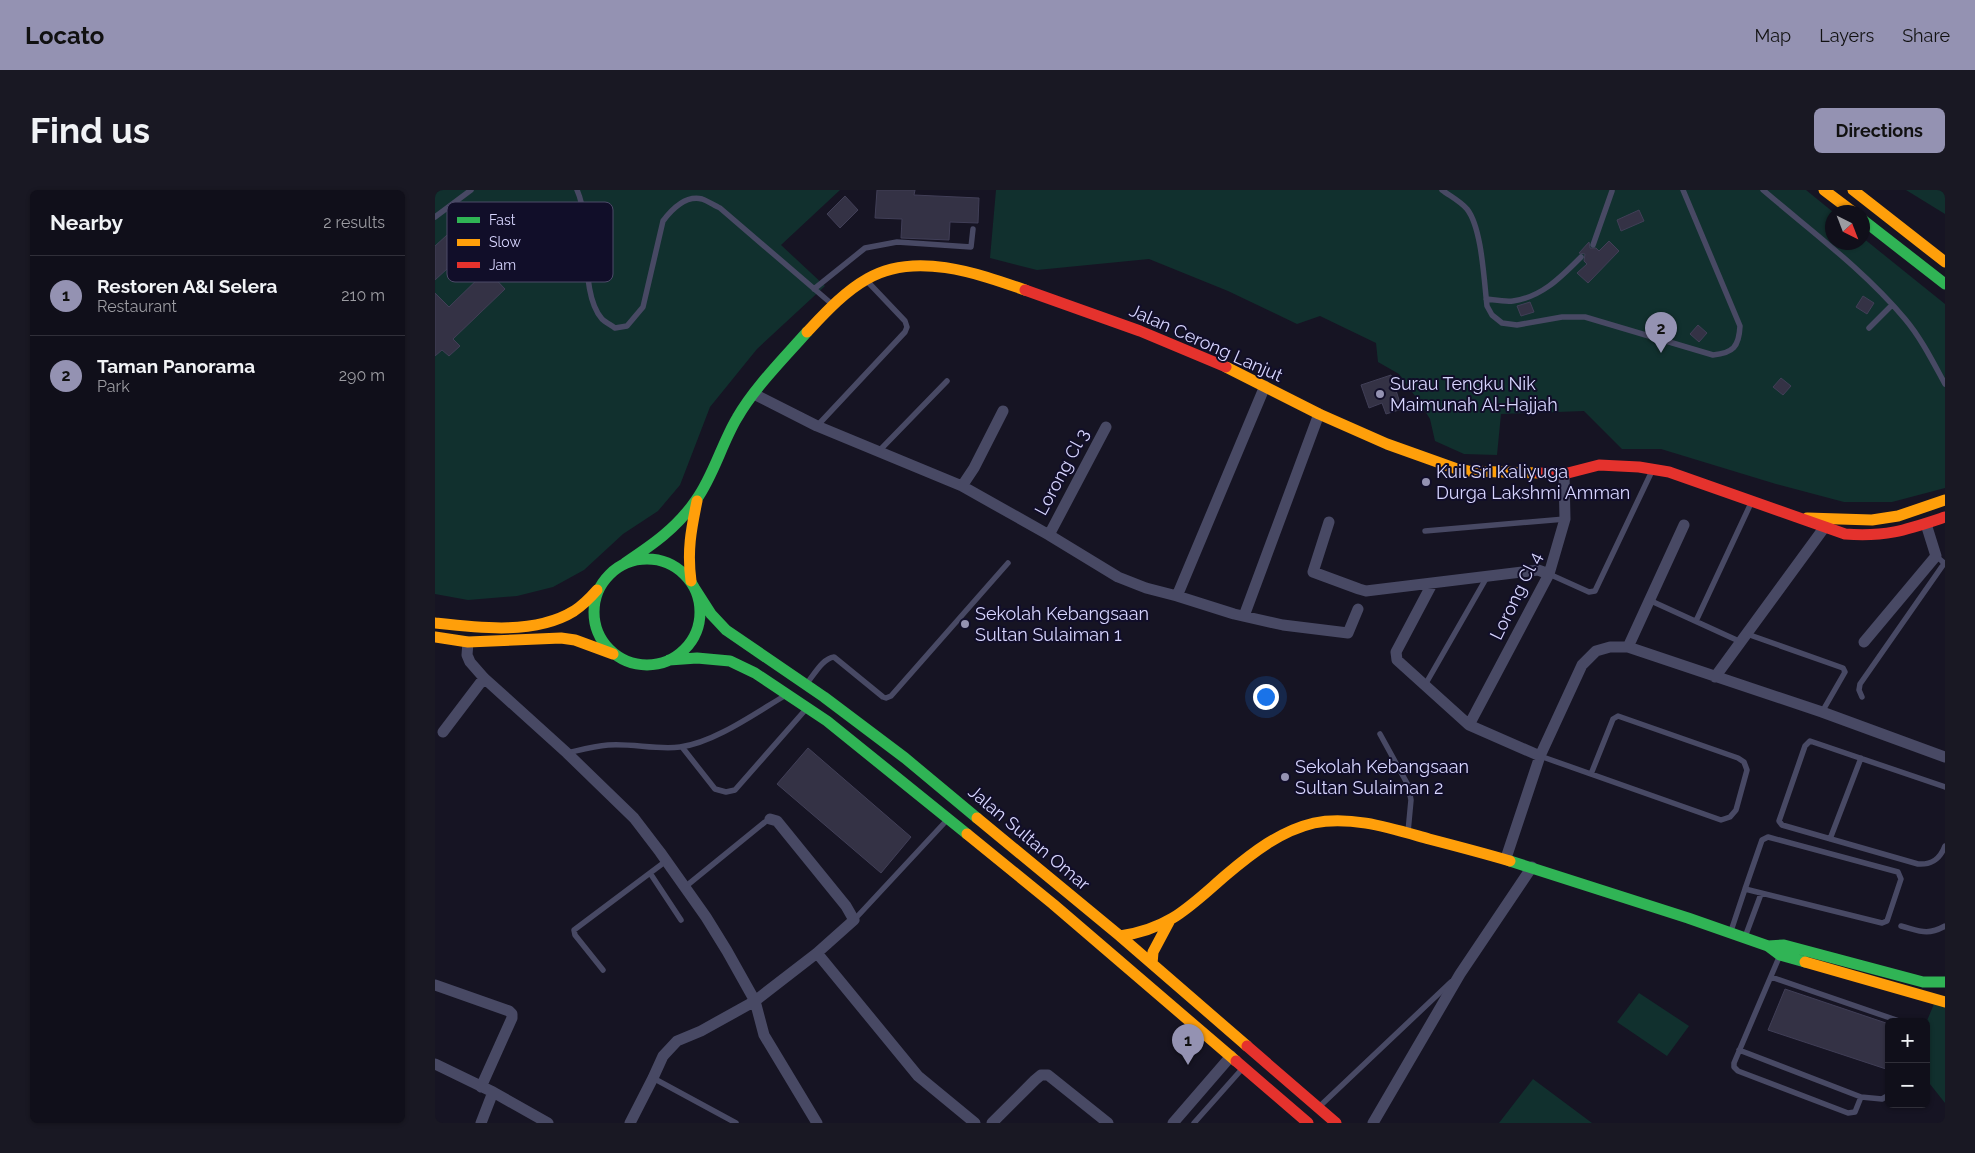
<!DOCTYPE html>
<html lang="en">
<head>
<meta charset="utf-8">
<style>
	:root { --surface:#100f1a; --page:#191823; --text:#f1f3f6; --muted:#9c9ca2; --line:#302f39; --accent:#9492b2 }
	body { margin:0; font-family:Raleway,sans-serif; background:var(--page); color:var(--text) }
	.controls { position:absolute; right:15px; bottom:15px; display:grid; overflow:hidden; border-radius:8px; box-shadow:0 1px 4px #0004 }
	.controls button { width:45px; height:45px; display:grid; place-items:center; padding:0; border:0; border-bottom:1px solid var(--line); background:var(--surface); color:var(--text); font:25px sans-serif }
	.compass { position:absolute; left:1390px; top:15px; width:45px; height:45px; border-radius:50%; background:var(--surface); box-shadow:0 1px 4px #0004; rotate:138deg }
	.you { position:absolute; left:830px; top:506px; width:18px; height:18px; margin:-12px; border:4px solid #fff; border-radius:50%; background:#1a73e8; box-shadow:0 0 0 8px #1a73e833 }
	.badge { display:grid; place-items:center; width:32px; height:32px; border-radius:50%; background:var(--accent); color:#111; font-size:16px; font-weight:700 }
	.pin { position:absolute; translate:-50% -41px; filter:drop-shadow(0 1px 2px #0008) }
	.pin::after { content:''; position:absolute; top:26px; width:18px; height:15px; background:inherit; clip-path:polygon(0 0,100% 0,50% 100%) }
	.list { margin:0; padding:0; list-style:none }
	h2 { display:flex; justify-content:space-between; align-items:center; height:65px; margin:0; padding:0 20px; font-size:21px }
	h2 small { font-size:16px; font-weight:400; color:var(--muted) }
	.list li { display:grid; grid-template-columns:32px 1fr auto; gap:15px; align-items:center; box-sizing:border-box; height:80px; padding:0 20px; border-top:1px solid var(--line) }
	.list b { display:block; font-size:19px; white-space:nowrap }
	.list p { margin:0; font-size:16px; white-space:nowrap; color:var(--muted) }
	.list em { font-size:16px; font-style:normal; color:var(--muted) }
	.map { position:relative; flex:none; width:1510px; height:933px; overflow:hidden; border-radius:8px }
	header { display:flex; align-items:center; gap:30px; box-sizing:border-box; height:70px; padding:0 25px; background:var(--accent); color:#111 }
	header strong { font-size:24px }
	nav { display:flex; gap:28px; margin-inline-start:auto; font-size:18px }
	.intro { display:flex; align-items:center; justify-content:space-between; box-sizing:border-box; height:120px; padding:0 30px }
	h1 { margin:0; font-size:35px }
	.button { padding:12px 22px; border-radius:8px; background:var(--accent); color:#111; font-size:18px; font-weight:700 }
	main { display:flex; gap:30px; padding:0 30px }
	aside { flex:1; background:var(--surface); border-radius:8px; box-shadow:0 1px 4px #0004 }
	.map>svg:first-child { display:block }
</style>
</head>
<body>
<header>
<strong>Locato</strong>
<nav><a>Map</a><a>Layers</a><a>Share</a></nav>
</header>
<div class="intro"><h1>Find us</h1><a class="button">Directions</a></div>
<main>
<aside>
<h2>Nearby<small>2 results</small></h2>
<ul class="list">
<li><span class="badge">1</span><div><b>Restoren A&amp;I Selera</b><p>Restaurant</p></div><em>210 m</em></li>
<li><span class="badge">2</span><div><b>Taman Panorama</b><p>Park</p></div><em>290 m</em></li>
</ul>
</aside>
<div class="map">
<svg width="1510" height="933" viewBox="0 0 1510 933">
	<rect width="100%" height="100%" fill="#161423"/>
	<!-- green -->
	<path fill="#11302e" d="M0,0H405L346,55L390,96L322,159L275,217L245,295L223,321L188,344L149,380L118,397L82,406L33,410L0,404Z
		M561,0H1371L1398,22V52H1428V48L1510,114V298L1457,312H1409L1341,294L1226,259H1187L1149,221L1066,224L1062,265L1029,264L1000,251L995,229L983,210L964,184L943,172L941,153L885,126L862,134L793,101L714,69L602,80L555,68Z
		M1471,0H1510V24Z
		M1204,803L1254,836L1232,866L1182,832Z
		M1499,814L1510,818V913L1491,889V833Z
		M1098,889L1157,933H1064Z"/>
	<!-- building -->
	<path fill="#343245" stroke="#413f57" d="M442,0H480L479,5L544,8L543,33L515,32L514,50L466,48L467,29L440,28Z
		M410,6L423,20L405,38L392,24Z
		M47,13L64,31L0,90V56Z
		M1204,20L1209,31L1186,41L1182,30Z
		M1174,51L1184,61L1153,93L1142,83L1152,74L1149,71L1150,64L1144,63L1154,52L1155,58H1161L1164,61Z
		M52,80L70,99L18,149L25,156L14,166L7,160L0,166V103L14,117Z
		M1428,106L1439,113L1432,124L1421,117Z
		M1095,112L1099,122L1086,126L1082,116Z
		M1263,135L1272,143L1264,152L1255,144Z
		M956,185L967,219L951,224L947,213L934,218L926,195Z
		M1346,188L1356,196L1348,205L1338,197Z
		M373,558L476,647L446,683L342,594Z
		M1350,799L1454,834V880L1333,840Z"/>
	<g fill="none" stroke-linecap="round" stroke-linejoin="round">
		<!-- lane -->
		<path stroke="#484964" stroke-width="5.5" d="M142,0C158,36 143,101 167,129C170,132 176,135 180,138L192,136L208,117L228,31C237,19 251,5 267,9C273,11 280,16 285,18L398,115
			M1007,0C1015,6 1025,11 1032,19C1047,38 1049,91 1052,116L1057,125L1067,133L1082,135L1127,127H1150L1278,165C1298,163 1304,157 1305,136L1248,0
			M1328,0C1376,41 1429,80 1470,129C1486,148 1498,172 1510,194
			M0,27L36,0
			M1158,55L1177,1
			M379,99L430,58L462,52L536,57L538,39
			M1051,109C1060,110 1070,112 1078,111C1107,107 1126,87 1146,67
			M1434,138L1457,115
			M382,236L470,142L472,137L470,131L432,91
			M444,261L512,191
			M990,341L1130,329
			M1114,384L1154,402L1160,401L1217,281
			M1214,410L1306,452
			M1261,431L1317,311
			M1312,444L1408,478L1410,482L1387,522
			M372,493C379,485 388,468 399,467L448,507L451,508L456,506L573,373
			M990,495L1052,387
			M1427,507L1424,500L1425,494L1508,375V372L1501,366
			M945,544L973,595L976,610L973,642
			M247,557L280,599L291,602L300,600L372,518
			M132,563C145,560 159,556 173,555C197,553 221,560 245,557C279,553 322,522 351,505
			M1105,566L1286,630L1295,627L1301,620L1312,580L1309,572L1303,568L1183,526L1178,529L1156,584
			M1510,597L1375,551L1370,556L1344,631L1347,635L1483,674C1497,675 1505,669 1510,656
			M1333,647L1463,682L1466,689L1452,731L1447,733L1310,699L1327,650Z
			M1395,649L1426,568
			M215,683L246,730
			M250,697L330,632L335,629
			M419,730L512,630
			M1466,736C1485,741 1492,746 1510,736
			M1296,741L1310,699
			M1310,747L1326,704
			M1345,765L1299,873V877L1303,881L1413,923L1420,922L1426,907
			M168,780L140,745L139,740L231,671
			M1336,787L1467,832
			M1304,860L1426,907L1447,909L1454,905
			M218,888L301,933
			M885,916L1016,792
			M759,933L807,879"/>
		<!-- street -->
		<path stroke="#484964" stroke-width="11" d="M319,204L382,236L527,296L614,345L683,387L711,398L742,406L799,424L848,435L913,443L923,419
			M527,296L539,278L568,221
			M894,332L878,382L924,399L931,401L1103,380L1114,384
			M1249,335L1193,457L1387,522L1510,567
			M614,345L671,237
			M997,394L961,462L962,470L1034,535L1105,566
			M742,406L830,196
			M809,426L884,224
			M33,452L32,465L35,472L49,488L132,563L199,628L225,662L271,727L292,761L320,811L329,845L382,933
			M1429,452L1501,366L1491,334
			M1280,487L1389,338
			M1034,535L1114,384L1130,329L1129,284
			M8,542L49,488
			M1071,668L1105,566L1147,475L1161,461L1175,457H1193
			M382,763L483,886L540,933
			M0,795L74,821L77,824V828L46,897
			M0,874L58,902L113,933
			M46,933L58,902
			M195,933L218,888L228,866L242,851L266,841L320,811L382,763L419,730L411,716L342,631L335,629
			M557,933L600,890L606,885H613L673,933
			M738,933L796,866
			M938,933L1025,784L1097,677"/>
		<!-- fast -->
		<path stroke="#30b455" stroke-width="11" d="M1428,30L1510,94
			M159 422a53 53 0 1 1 106 0a53 53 0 1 1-106 0Z
			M190,373C217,355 242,338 261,310C278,287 287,253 302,228C319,198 349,168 372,142
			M260,399L276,424L291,440L389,507L470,568L542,628
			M234,470L262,468L295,471L320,483L392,531L532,644
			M1075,671L1253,728L1333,756L1345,765L1370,772
			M1333,756L1349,755L1488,792H1510"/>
		<!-- slow -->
		<path stroke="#ff9f0a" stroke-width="11" d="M1389,0L1418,22
			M1418,0L1510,72
			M372,142C390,123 409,102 432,89C479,61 542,83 590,100
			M791,177L884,224L952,254L1022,279L1033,281L1104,283
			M1372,328L1437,330L1463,326L1510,310
			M256,391C252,361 256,340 262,311
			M0,433C44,438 100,445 139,421C148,415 155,408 162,400
			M0,447L33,452L126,448L140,450L178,464
			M542,628L685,746L812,856
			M532,644L618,714L801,871
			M685,746C735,739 755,716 791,685C817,663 845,641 879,633C916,625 958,639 994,649C1021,656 1048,663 1075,671
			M1370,772L1510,812
			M717,774L718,762L734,732"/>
		<!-- jam -->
		<path stroke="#e5322d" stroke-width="11" d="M590,100L705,141L791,177
			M1104,283L1129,284L1164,275L1204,277L1234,282L1410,344C1452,347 1471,340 1510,327
			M812,856L901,933
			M801,871L873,933"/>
	</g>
	<!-- markers -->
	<g fill="#9492b2" stroke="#110e29" stroke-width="2">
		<circle cx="945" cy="204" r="5"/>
		<circle cx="991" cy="292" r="5"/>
		<circle cx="530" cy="434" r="5"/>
		<circle cx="850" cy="587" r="5"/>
	</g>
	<g text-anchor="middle" stroke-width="4" stroke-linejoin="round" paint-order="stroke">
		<!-- street labels -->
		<g font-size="18" fill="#d8d6ff" stroke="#110e29">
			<text transform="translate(771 153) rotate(24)" y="6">Jalan Cerong Lanjut</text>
			<text transform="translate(627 282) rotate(-62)" y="6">Lorong Cl 3</text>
			<text transform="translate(1081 406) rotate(-64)" y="6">Lorong Cl 4</text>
			<text transform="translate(594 648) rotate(40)" y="6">Jalan Sultan Omar</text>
		</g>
		<!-- poi labels -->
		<g font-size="18" fill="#d8d6ff" stroke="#110e29" text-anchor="start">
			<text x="955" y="200">Surau Tengku Nik<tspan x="955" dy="21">Maimunah Al-Hajjah</tspan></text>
			<text x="1001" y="288">Kuil Sri Kaliyuga<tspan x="1001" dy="21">Durga Lakshmi Amman</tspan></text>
			<text x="540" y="430">Sekolah Kebangsaan<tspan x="540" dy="21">Sultan Sulaiman 1</tspan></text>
			<text x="860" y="583">Sekolah Kebangsaan<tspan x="860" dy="21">Sultan Sulaiman 2</tspan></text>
		</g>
	</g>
	<!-- legend -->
	<rect x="12" y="12" width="166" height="80" rx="8" fill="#110e29" stroke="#4d4a69" stroke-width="1"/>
	<rect x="22" y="27" width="23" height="6" fill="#30b455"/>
	<rect x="22" y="49" width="23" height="7" fill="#ff9f0a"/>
	<rect x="22" y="72" width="23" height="6" fill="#e5322d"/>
	<g font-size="14" fill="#d8d6ff">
		<text x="54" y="35">Fast</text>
		<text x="54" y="57">Slow</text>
		<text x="54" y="80">Jam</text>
	</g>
</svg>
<div class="controls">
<button>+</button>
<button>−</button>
</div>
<svg class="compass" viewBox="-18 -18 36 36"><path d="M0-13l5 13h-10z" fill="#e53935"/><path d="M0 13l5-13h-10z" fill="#9c9ca2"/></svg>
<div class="you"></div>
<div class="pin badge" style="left:753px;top:875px">1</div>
<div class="pin badge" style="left:1226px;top:163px">2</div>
</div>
</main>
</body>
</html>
